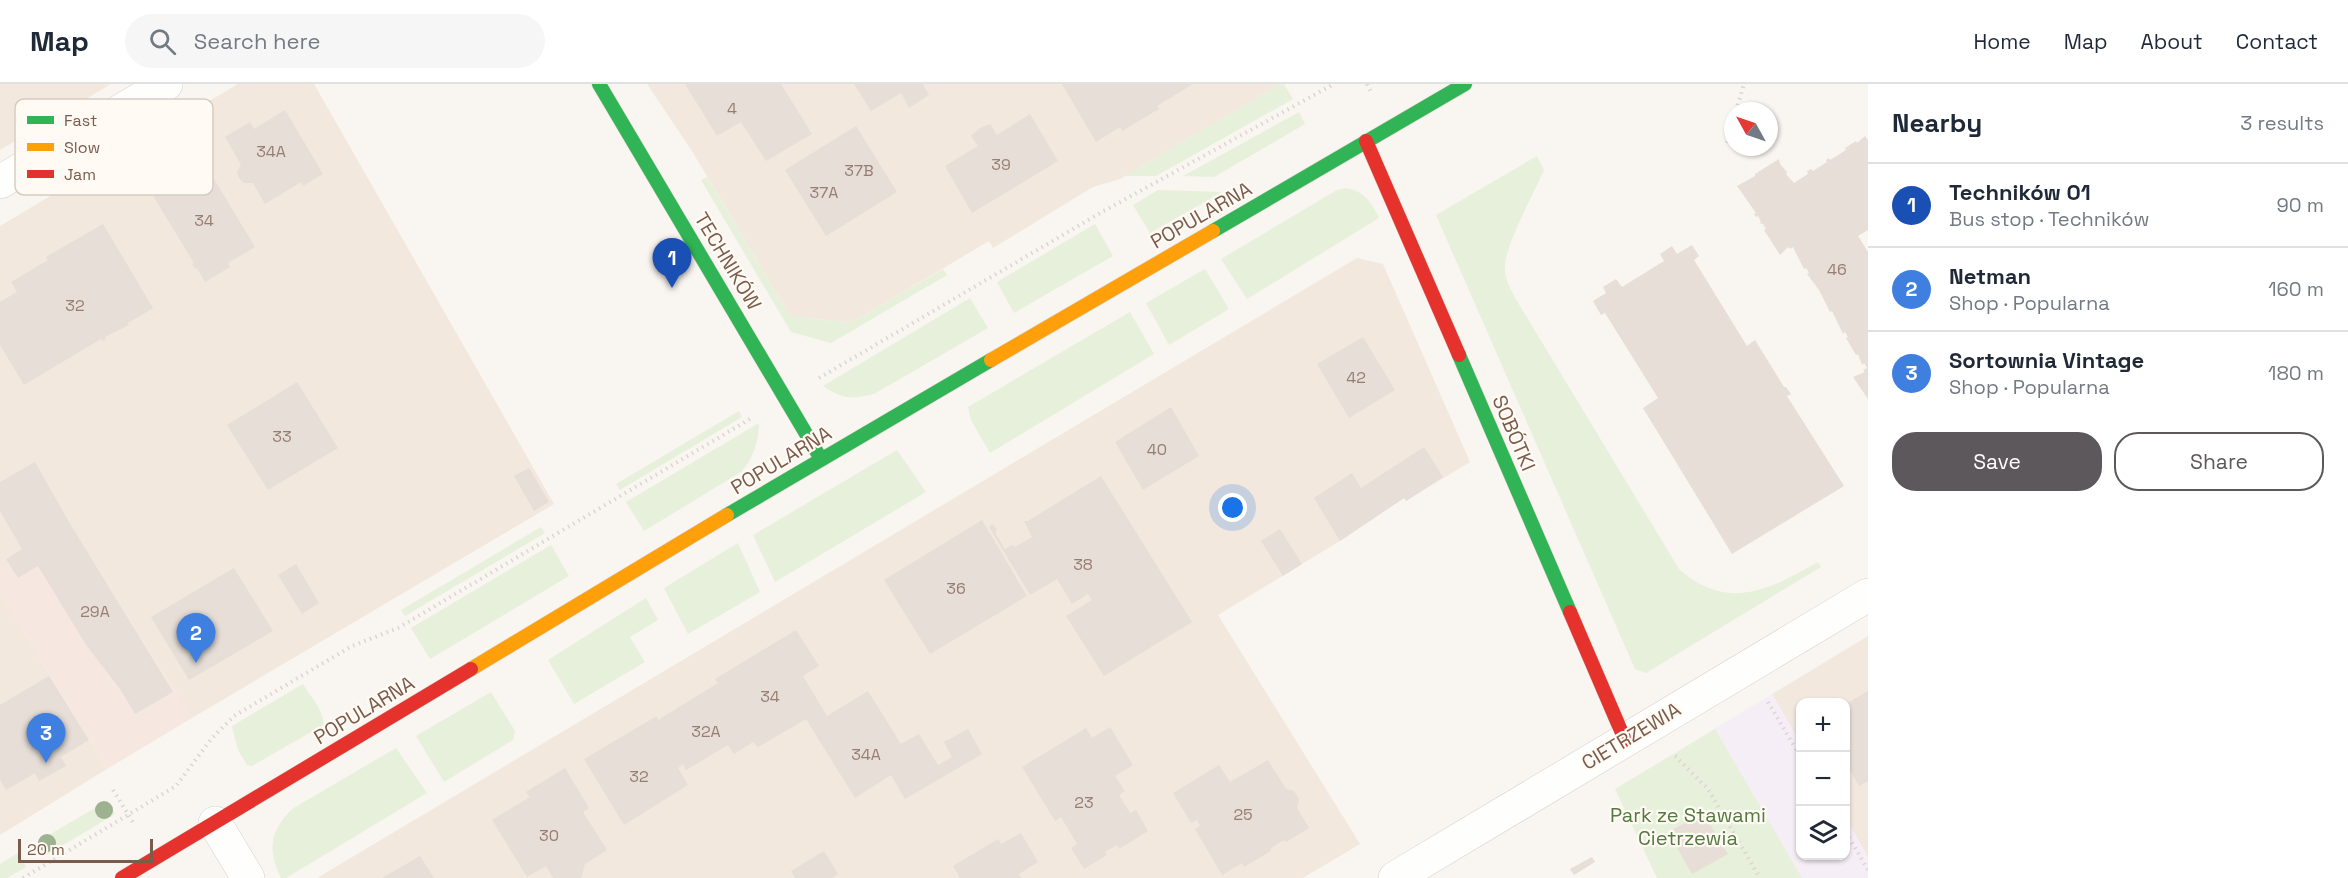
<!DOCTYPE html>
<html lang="en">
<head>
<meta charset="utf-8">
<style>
	:root { --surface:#fff; --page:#f6f6f7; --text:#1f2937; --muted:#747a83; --line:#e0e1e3; --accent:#5c585b }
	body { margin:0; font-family:"Space Grotesk",sans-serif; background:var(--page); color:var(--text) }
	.controls { position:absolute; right:18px; bottom:18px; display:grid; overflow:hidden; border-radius:12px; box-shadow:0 2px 4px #0004 }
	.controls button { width:54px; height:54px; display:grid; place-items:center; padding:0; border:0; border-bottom:2px solid var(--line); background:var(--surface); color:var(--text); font:30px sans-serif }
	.compass { position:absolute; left:1724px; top:18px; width:54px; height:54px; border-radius:50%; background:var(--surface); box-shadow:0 2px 4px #0004; rotate:310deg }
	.scale { position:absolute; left:18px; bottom:15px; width:135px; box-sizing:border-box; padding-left:6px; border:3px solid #7a5c4d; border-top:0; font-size:16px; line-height:21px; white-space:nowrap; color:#7a5c4d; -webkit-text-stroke:4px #fffaf3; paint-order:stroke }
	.you { position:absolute; left:1233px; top:424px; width:21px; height:21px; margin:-15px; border:4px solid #fff; border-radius:50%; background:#1a73e8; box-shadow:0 0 0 9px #1a73e833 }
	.badge { display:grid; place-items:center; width:39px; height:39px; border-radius:50%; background:var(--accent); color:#fff; font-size:20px; font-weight:700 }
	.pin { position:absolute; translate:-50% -50px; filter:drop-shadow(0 2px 3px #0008) }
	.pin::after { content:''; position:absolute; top:32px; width:21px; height:18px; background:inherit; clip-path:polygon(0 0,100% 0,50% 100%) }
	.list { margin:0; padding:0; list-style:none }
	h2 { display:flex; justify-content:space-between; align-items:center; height:78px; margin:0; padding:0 24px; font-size:26px }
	h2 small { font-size:20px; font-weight:400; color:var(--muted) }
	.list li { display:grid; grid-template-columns:39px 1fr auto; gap:18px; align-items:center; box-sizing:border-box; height:84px; padding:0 24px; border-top:2px solid var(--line) }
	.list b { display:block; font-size:22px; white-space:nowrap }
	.list p { margin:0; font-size:20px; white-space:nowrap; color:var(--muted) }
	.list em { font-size:20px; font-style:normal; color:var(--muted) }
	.actions { display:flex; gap:12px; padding:18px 24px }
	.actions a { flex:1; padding:14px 0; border:2px solid var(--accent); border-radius:24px; text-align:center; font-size:21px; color:var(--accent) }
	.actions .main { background:var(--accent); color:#fff }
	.icon { flex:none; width:33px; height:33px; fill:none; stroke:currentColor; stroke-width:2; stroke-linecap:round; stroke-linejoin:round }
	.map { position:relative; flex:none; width:1868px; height:794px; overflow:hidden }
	header { display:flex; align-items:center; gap:36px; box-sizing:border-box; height:84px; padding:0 30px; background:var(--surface); border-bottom:2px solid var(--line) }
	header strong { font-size:28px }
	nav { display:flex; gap:33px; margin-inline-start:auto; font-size:21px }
	.search { width:420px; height:54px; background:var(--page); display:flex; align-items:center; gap:15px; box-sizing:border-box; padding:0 21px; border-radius:33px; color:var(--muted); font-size:22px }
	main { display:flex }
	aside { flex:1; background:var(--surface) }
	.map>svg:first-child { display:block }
</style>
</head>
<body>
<header>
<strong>Map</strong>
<div class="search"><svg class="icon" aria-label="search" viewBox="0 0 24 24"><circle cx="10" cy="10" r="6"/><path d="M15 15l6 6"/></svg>Search here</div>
<nav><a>Home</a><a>Map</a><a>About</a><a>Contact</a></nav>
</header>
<main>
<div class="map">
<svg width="1868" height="794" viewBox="0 0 1868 794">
	<rect width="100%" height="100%" fill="#f9f5f0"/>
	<!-- residential -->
	<path fill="#f2e8de" d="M0,0H111L0,66Z
		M238,0H314L554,420L192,634L68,438L0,478V142Z
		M647,0H1280L1120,95L1093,103L993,164L989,157L851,239L790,232L692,67Z
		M1357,174L1383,180L1470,378L1406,417L1404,414L1340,457L1218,531L1360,760L1303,794H317Z
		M0,509L107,685L0,751Z
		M1868,552V773L1846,735V618H1800V658L1772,610Z"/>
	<!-- commercial -->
	<path fill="#f6e8e1" d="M69,438L192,634L107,685L0,509V478Z"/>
	<!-- education -->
	<path fill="#f6eef6" d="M1772,610L1800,658V772H1846V735L1868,773V794H1777L1696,656Z"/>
	<!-- green -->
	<path fill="#e7f0db" d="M1280,0H1284L1293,15L1156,92H1125Z
		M1299,28L1305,40L1214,93L1183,92Z
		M1537,72L1544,86C1534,109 1506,159 1505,182C1504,195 1511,206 1517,217L1679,485C1727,528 1769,506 1818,478L1821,483L1646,589L1635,585L1436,131Z
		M707,93L790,232L851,239L943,185L947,191L831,259L791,248L701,96Z
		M1346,104C1364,107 1372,119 1379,134L1247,215L1221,175L1337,106Z
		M1158,106L1222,108L1150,149L1133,121Z
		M1095,140L1113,172L1014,229L997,198Z
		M1205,185L1229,225L1169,261L1146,219Z
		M970,214L988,244L874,310C851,315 844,316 823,302Z
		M1130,228L1154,270L990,369L971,336L968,323Z
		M739,327L742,333L620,406L616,400Z
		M759,339C759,357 753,375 741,388L644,447L626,418Z
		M897,366L926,408L775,498L753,451Z
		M541,443L545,449L405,532L401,526Z
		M738,459L760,508L688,550L664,504Z
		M551,461L569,492L430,575L411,544Z
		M646,514L658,536L630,553L645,578L574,620L548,576Z
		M303,600C310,612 325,627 323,641L252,682L247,681L238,666L232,642Z
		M491,608L515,647L513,656L444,698L416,652Z
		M1715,645L1802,794H1657L1615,705Z
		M396,664L427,709L286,794H281C267,766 270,747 292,725Z
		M107,717L115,730L45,772L37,758Z
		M18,769L26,783L7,794H0V780Z"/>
	<!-- building -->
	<path fill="#e6ded7" d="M685,0H781L812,50L766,77L741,38L717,52Z
		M854,0H923L929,11L909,24L901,9L871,27Z
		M1062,0H1193L1157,22L1159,25L1122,47L1120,43L1096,58Z
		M285,26L323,90L303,102L301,98L265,120L253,99H244L239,94L237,88L241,81L225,53L250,38L254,45Z
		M1030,30L1058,77L972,129L945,82L978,62L971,52L980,44L990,40L997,51Z
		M856,42L897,108L826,152L785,86Z
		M1865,52L1868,56V146L1858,152L1868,168V315L1853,293L1865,288L1863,286L1867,284L1864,279L1862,281L1858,270L1856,271L1846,254L1848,253L1845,248L1843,250L1832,227L1830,228L1819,206L1807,190L1809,189L1806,184L1804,185L1793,163L1790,165L1788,163L1780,171L1764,146L1766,145L1763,140L1759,139L1761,138L1758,132L1756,133L1754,130L1756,129L1737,102L1755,92V90L1779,75L1780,80L1787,88L1786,90L1794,99L1808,90L1807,87L1811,85L1813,87L1827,78L1826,76L1829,74L1830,76L1846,66L1845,64L1856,57L1857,59Z
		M199,70L255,163L228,179L230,183L205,198L197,184L195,185L192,180L194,179L152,110L174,97L168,88Z
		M103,140L153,224L128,239L129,241L105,253L106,255L103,257L101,255L24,301L0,261V218L17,208L11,198L48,176L46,173Z
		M1692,161L1699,172L1694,176L1747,262L1755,256L1784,303H1786L1791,310L1787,312L1844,402L1732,470L1643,324L1658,314L1605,229L1601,231L1593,217L1606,209L1603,203L1616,195L1622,203L1664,177L1660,170L1672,162L1677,170Z
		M1363,253L1395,306L1349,334L1317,280Z
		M297,298L338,364L268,406L227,341Z
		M1171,323L1199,372L1143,406L1115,358Z
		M1424,363L1443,393L1406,417L1404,414L1340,457L1314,414L1352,389L1361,404Z
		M35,378L69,438L173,608L135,630L120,605L86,561L38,482L18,494L6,475L22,465L0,427V398Z
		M529,384L549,418L534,427L514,392Z
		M1101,392L1192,538L1104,592L1066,532L1092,516L1088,510L1072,520L1057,495L1030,511L989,443L992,440L997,445L995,449L1005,465L1012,461L1015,463L1032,453L1024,437H1028Z
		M982,436L1027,512L930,570L884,496Z
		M1280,445L1302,480L1283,492L1261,457Z
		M296,480L319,519L302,530L278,491Z
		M234,484L273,547L189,596L151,533Z
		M796,546L819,582L803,592L827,632L868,607L901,660L919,650L938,681L952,673L944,658L968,645L982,670L905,715L891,691L855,714L806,635L758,663L753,658L734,670L728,661L686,686L683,680L678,684L688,701L624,741L584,675L657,632L658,636L718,599L715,595Z
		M49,592L89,656L61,673L66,682L39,697L35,689L6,706L0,696V621Z
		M1868,607V697L1859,702L1848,683L1846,684V620Z
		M1833,613L1837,618H1824Z
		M1110,643L1133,681L1115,692L1125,707L1119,711L1130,729L1136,726L1148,747L1119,765L1117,761L1105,768L1107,771L1084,785L1071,764L1077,760L1061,733L1055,737L1022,683L1086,644L1092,654Z
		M1268,676L1286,705L1294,707L1299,715L1297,724L1309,744L1286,758L1284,756L1270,765L1271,767L1244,783L1242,779L1222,791L1195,745L1200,742L1197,736L1191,739L1173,709L1219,681L1230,698Z
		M565,684L589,724L583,728L607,766L585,780L581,794H553L546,782L527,793L492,736L530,713L526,708Z
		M1703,729L1728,770L1692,790L1668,748Z
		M1021,749L1038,778L1019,790L1021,794H960L953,782L998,755L1001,760Z
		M824,767L838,790L832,794H795L791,787Z
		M420,772L434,794H382Z
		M1592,773L1595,778L1574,791L1570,785Z"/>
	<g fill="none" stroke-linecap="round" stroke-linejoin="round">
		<!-- street casing -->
		<g stroke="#d7d1cb" stroke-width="34">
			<path id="street" d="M0,98L166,0
				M215,739L248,794
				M1395,794L1868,511"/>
		</g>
		<!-- fast casing -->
		<g stroke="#d9d2cb" stroke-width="15">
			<path id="fast" d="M599,0L821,375
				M1213,147L1465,0
				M1459,271L1570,528
				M727,431L991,276"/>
		</g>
		<!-- slow casing -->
		<g stroke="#d9d2cb" stroke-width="15">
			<path id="slow" d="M991,276L1213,147
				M471,585L727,431"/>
		</g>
		<!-- jam casing -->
		<g stroke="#d9d2cb" stroke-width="15">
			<path id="jam" d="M1366,57L1459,271
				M1570,528L1625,656
				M122,794L471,585"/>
		</g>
		<!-- path -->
		<path stroke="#dcd5d0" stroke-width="4" stroke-dasharray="1.5 4.5" stroke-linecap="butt" d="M1367,0L1372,10
			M1736,27L1744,0
			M1727,59L1733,39
			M819,294L1102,128L1334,0
			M1768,618L1800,672
			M1675,672L1708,705L1760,794
			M113,706L134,740
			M1846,748L1868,786
			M23,794L176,702L212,654L234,632L352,562L398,544L750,335"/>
		<!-- street -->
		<use href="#street" stroke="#fefefd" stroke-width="33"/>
		<!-- fast -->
		<use href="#fast" stroke="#30b455" stroke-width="14"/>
		<!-- slow -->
		<use href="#slow" stroke="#ff9f0a" stroke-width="14"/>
		<!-- jam -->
		<use href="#jam" stroke="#e5322d" stroke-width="14"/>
	</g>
	<!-- trees -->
	<g fill="#9eb190">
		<circle cx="104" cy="726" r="9"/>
		<circle cx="47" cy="759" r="9"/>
	</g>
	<g text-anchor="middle" stroke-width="4.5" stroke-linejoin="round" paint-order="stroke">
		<!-- number labels -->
		<g font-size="16" fill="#977e72">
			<text x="732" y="30">4</text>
			<text x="271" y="73">34A</text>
			<text x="1001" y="86">39</text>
			<text x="859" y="92">37B</text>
			<text x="824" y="114">37A</text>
			<text x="204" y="142">34</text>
			<text x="1837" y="191">46</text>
			<text x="75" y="227">32</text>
			<text x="1356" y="299">42</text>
			<text x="282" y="358">33</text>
			<text x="1157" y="371">40</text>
			<text x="1083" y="486">38</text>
			<text x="956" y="510">36</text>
			<text x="95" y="533">29A</text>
			<text x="770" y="618">34</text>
			<text x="706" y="653">32A</text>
			<text x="866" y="676">34A</text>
			<text x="639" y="698">32</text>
			<text x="1084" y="724">23</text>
			<text x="1243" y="736">25</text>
			<text x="549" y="757">30</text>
		</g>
		<!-- street labels -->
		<g font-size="20" fill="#7a5c4d" stroke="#fffaf3">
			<text transform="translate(1201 131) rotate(-30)" y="7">POPULARNA</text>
			<text transform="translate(728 177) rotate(59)" y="7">TECHNIKÓW</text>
			<text transform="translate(1514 349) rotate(67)" y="7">SOBÓTKI</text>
			<text transform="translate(781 376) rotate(-31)" y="7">POPULARNA</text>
			<text transform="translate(364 626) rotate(-31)" y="7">POPULARNA</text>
			<text transform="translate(1631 652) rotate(-31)" y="7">CIETRZEWIA</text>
		</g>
		<!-- park labels -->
		<g font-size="20" fill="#537a41" stroke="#fffaf3">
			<text x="1688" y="738">Park ze Stawami<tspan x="1688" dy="23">Cietrzewia</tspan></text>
		</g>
	</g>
	<!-- legend -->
	<rect x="15" y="15" width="198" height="96" rx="9" fill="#fffaf3" stroke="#d7cbc1" stroke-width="1.5"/>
	<rect x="27" y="32" width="27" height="8" fill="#30b455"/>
	<rect x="27" y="59" width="27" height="8" fill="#ff9f0a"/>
	<rect x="27" y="86" width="27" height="8" fill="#e5322d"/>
	<g font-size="16" fill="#7a5c4d">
		<text x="64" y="42">Fast</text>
		<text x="64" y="69">Slow</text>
		<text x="64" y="96">Jam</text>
	</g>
</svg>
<div class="controls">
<button>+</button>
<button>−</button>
<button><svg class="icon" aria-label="layers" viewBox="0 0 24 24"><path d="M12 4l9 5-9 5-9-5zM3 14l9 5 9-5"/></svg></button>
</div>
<svg class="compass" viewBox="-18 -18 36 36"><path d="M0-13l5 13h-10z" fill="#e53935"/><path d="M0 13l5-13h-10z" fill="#747a83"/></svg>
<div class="scale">20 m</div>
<div class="you"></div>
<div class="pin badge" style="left:672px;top:204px;background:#1a4fb4">1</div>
<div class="pin badge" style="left:196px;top:579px;background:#3f7fe0">2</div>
<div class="pin badge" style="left:46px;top:679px;background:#3f7fe0">3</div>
</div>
<aside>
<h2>Nearby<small>3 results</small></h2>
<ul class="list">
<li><span class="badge" style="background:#1a4fb4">1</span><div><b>Techników 01</b><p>Bus stop · Techników</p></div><em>90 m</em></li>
<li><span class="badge" style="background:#3f7fe0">2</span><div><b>Netman</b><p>Shop · Popularna</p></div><em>160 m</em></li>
<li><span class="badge" style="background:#3f7fe0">3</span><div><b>Sortownia Vintage</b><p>Shop · Popularna</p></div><em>180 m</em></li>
</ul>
<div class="actions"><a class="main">Save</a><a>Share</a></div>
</aside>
</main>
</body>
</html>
